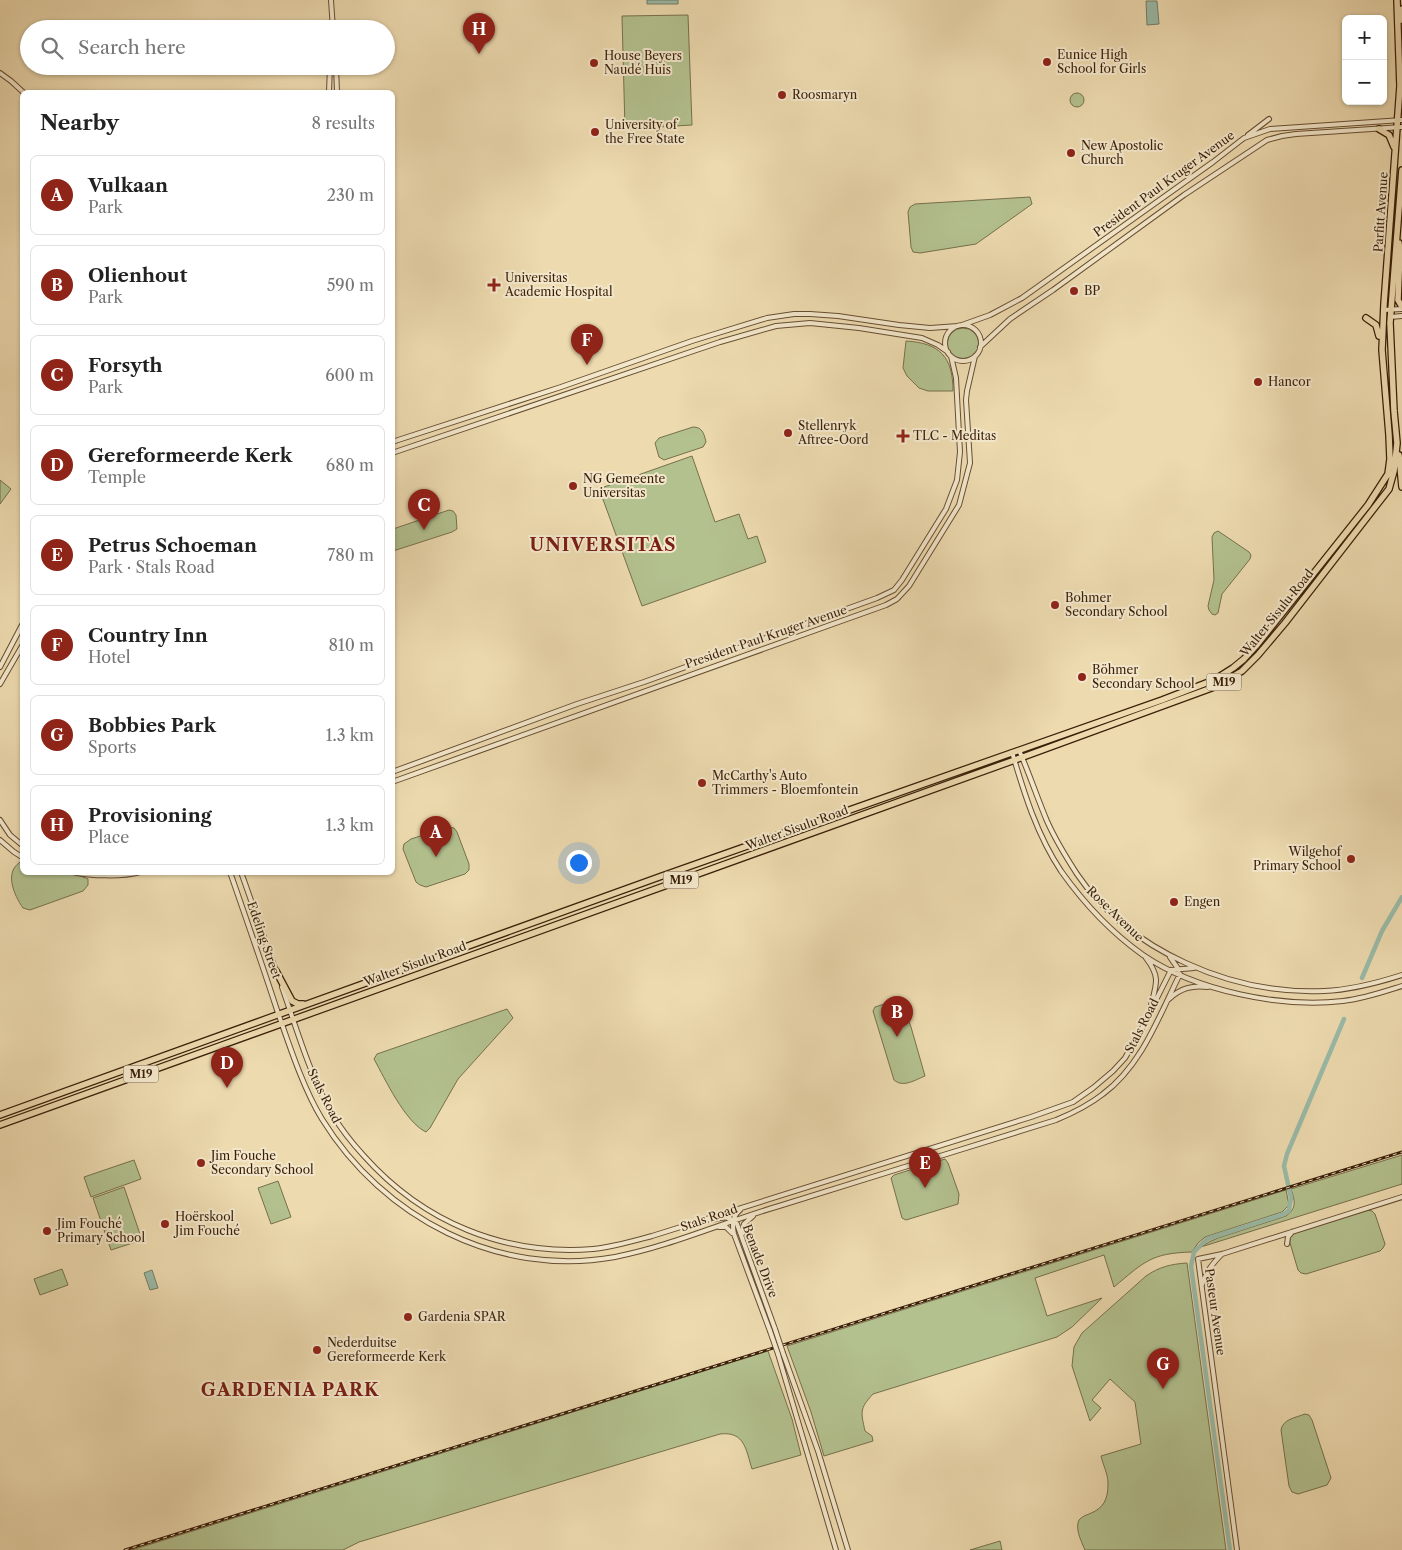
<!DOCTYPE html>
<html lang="en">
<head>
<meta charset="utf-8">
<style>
	:root { --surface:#fff; --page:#f6f6f6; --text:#222; --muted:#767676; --line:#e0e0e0; --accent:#8f2418 }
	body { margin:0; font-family:"Libre Caslon Text",serif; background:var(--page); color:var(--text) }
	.controls { position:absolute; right:15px; top:15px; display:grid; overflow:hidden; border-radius:8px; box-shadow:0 1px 4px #0004 }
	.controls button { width:45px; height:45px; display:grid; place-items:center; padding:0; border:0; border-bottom:1px solid var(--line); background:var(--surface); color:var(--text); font:25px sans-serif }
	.you { position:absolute; left:578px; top:862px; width:18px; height:18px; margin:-12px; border:4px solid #fff; border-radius:50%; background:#1a73e8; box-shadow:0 0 0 8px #1a73e833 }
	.badge { display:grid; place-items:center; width:32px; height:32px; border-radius:50%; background:var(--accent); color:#fff; font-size:16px; font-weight:700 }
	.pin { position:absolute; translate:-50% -41px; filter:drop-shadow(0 1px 2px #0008) }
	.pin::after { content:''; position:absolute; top:26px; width:18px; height:15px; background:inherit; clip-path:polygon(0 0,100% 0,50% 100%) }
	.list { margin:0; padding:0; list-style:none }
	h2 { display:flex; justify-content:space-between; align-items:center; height:65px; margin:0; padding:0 20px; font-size:21px }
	h2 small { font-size:16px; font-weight:400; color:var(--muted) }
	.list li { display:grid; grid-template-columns:32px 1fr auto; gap:15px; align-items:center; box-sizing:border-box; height:80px; margin:0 10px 10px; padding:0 10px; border:1px solid var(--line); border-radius:8px }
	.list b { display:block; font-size:19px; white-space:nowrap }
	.list p { margin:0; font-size:16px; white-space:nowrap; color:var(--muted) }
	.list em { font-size:16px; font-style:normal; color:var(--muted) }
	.icon { flex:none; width:28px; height:28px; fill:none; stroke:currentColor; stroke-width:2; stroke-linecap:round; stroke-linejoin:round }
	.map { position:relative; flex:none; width:1402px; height:1550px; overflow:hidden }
	.search { position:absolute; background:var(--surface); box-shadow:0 1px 4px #0004; left:20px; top:20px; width:375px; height:55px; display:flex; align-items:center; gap:12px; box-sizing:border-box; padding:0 18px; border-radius:28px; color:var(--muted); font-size:19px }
	.panel { position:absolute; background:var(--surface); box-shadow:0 1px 4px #0004; left:20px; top:90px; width:375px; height:785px; border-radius:8px }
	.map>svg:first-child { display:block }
</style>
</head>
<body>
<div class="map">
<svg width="1402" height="1550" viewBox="0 0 1402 1550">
	<rect width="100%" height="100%" fill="#eddaaf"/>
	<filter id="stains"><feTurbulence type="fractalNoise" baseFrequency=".004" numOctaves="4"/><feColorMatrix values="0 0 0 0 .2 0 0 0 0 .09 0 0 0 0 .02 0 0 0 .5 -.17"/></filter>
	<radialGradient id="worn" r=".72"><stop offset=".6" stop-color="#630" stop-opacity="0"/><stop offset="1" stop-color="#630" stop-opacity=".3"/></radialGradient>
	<!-- green -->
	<path fill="#b3c18f" stroke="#76704c" d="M688,15L692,125L625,129L622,16Z
		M1070 100a7 7 0 1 1 14 0a7 7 0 1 1-14 0Z
		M1030,197L1032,204L976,244L920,253L913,252L911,247L908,212L910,207L915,204Z
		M947 344a16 16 0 1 1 32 0a16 16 0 1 1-32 0Z
		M906,341C940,343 953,357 953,391H928L919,388L907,376L903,368Z
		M693,427C702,427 704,433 706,442L703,447L664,460L659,457L655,443L659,438Z
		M692,456L715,522L739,514L748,539L757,536L766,562L642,606L601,494L604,487Z
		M0,480L11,489L0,504Z
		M449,510L453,511L456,515L457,529L452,532L393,551V529Z
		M1218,531L1249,552L1251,555L1250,559L1222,594L1218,613L1215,615L1212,614L1209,610L1208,606L1214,580L1212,537L1214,533Z
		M448,827L454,828L457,832L469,864V870L465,874L426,887L420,885L416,882L403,849L404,844L411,839Z
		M22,861V872C43,872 68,869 88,879V885L83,891L30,910L23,908C14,895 3,871 22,861Z
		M900,999L911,1027L925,1076C915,1080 903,1088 894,1080L873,1011L875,1007Z
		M507,1009L513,1018L458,1079L430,1128L426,1132C405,1122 385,1079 374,1059L377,1054Z
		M1402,1155V1184L1201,1247L1209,1242L1218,1238L1286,1216C1297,1208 1295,1201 1291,1189Z
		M945,1159L948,1163L959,1194L958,1204L906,1220L902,1218L891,1178L894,1175Z
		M134,1160L141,1179L91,1197L84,1177Z
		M278,1181L291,1217L271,1224L258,1188Z
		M124,1187L142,1240L111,1250L93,1198Z
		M1286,1190L1289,1205L1282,1212L1205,1237L1198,1243L1192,1252C1151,1253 1144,1262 1114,1287L1104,1255L1035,1278L1047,1316L1102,1298L1072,1327L1057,1337L873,1394C859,1409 861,1412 865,1431L872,1436L873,1441L824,1456L811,1412L787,1346Z
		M1367,1210L1372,1211L1375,1214L1385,1244L1383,1248L1380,1251L1306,1274L1301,1273L1298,1270L1290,1243V1238L1295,1233Z
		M1187,1263L1226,1550H1085C1082,1543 1076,1531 1078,1523C1080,1510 1109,1519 1108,1483C1108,1474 1103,1465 1101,1456L1141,1444L1135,1402L1110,1379L1092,1400L1101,1408L1090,1421L1072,1366L1074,1347L1082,1333L1146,1276C1159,1267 1171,1264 1187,1263Z
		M62,1269L68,1285L40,1295L34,1279Z
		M768,1351L792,1419L801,1455L752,1469C746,1450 745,1431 720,1434L359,1542L343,1550H132Z
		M1305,1414L1309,1415L1312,1420L1331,1478L1327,1485L1298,1494L1292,1492L1289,1486L1281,1430C1283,1419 1295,1418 1305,1414Z
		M1000,1541L1002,1550H970Z"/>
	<!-- water -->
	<path fill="#9abba8" stroke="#747d68" d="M647,0H678V4H647Z
		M1146,1H1157L1159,24L1147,25Z
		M152,1270L158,1288L150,1290L144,1273Z"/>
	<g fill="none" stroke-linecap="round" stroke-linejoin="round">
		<!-- canal -->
		<path stroke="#9abba8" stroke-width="4.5" d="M1362,978L1382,931L1402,897
			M1230,1550L1191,1266L1194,1252L1207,1239L1284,1214L1289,1210L1291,1198L1284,1166L1287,1154L1344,1019"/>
		<!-- minor casing -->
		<g stroke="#674e32" stroke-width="6">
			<path id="minor" d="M331,0L333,29
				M336,66L337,92
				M0,73L11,81L23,92
				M329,92L330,66
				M1248,135L1269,119
				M1383,310L1402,309
				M1390,317L1402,316
				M962,325L990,315L1022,298L1213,162L1244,138L1270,129L1402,120
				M945 343a18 18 0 1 1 36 0a18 18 0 1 1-36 0Z
				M980,347L1010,319L1053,290L1184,195L1267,140L1282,136L1296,134L1402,127
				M392,442L561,387L692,341L767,318L794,314H810L838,316L899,325L930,328L958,326
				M392,453L720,342L776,326L810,323L859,328L922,338L938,345L948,352
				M0,667L22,625
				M0,684L22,646
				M1019,750C1029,773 1037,797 1047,821C1055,839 1066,857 1077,874C1129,951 1232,995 1324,991C1351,990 1377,983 1402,975
				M1012,752C1024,793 1037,835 1061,871C1083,902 1112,933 1143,955C1196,991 1280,1008 1343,1001C1363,999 1383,992 1402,986
				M392,772L577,704L644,682L877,598L894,590L902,580L946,509L957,480L960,452L956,378L951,356
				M392,782L886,605L897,599L909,586L959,505L970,463L966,400L967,391L975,356
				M0,820L10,835L22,845
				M0,840L14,852L22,857
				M73,872C90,876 123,877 140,872
				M230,872C246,918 262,964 277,1010C289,1044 303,1088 322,1119C383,1218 498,1278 615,1257C671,1246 724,1222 779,1206C871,1177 964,1149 1056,1120C1073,1113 1089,1105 1103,1094C1142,1065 1159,1016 1180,974
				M241,872L276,971
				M1170,957L1179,970
				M1146,958C1160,976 1157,983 1151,1005
				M1171,970L1194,968
				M282,987C297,1030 310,1075 332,1114C341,1129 352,1143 364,1156C423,1222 504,1256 593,1249C613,1247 633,1241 652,1236L1031,1117L1073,1102L1093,1088L1113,1071L1125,1058L1142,1028L1171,970
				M1169,999C1181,988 1192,985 1208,987
				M740,1210C732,1216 732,1225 734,1234L770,1331
				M710,1220C724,1218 726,1214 737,1224L775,1329
				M719,1227H726L732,1233
				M742,1234L744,1224L753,1216
				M1287,1244L1288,1237L1292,1232
				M1202,1285C1206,1272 1212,1264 1222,1254
				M783,1353L818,1451L848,1550
				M778,1354L836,1550
				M1237,1550L1198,1259L1222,1254L1402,1197"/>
		</g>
		<!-- highway casing -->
		<g stroke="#3a1f08" stroke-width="8">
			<path id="highway" d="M1401,20L1402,9
				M1379,129L1389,135L1394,147
				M1399,243L1400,251L1398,300L1402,307
				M1366,318L1376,325L1379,336
				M1399,455L1402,487
				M276,971L292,1001L298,1004H303
				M0,1115L662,876L1162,700L1214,680L1233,668L1244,659L1256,646L1368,505L1388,474L1390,459L1389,435L1382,350L1384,304L1400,86L1397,0
				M0,1125L1023,757L1217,686L1242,671L1258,655L1285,623L1389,489L1394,471L1397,443L1394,411L1390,323L1402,170"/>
		</g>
		<!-- minor -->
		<use href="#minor" stroke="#f3e7cb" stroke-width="4"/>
		<!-- highway -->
		<use href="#highway" stroke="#eddaaf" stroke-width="5.5"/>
		<!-- rail casing -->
		<g stroke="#3a1f08" stroke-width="3">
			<path id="rail" d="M125,1550L1402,1152"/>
		</g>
		<!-- rail -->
		<use href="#rail" stroke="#f3e7cb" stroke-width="1" stroke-dasharray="4" stroke-linecap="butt"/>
		<!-- minor-bridge casing -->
		<g stroke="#674e32" stroke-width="6" stroke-linecap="butt">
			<path id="minor-bridge" d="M775,1329L783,1353
				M770,1331L778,1354"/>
		</g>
		<!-- minor-bridge -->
		<use href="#minor-bridge" stroke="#f3e7cb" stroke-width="4"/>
	</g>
	<!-- markers -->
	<g fill="#8f2418" stroke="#f3e7cb" stroke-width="2">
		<circle cx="1047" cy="62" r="5"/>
		<circle cx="594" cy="63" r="5"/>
		<circle cx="782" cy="95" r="5"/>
		<circle cx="595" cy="132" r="5"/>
		<circle cx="1071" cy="153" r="5"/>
		<path d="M491.5 277.5h5v5h5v5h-5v5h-5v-5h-5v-5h5z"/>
		<circle cx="1074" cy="291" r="5"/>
		<circle cx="1258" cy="382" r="5"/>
		<circle cx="788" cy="433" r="5"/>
		<path d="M900.5 428.5h5v5h5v5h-5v5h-5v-5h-5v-5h5z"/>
		<circle cx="573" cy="486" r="5"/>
		<circle cx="1055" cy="605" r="5"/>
		<circle cx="1082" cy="677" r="5"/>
		<circle cx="702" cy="783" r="5"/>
		<circle cx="1351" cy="859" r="5"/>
		<circle cx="1174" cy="902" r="5"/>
		<circle cx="201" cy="1163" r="5"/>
		<circle cx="165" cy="1224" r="5"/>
		<circle cx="47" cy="1231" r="5"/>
		<circle cx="408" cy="1317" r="5"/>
		<circle cx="317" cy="1350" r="5"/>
	</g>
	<g text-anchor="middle" stroke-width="4" stroke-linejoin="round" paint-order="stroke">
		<!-- shield labels -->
		<g fill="#f3e7cb" stroke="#725b42" stroke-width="1">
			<rect x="1206.5" y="673.5" width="35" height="17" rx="4"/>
			<rect x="663.5" y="871.5" width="35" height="17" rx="4"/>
			<rect x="123.5" y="1065.5" width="35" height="17" rx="4"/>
		</g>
		<g font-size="11" font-weight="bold" fill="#3a1f08">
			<text x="1224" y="686">M19</text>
			<text x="681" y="884">M19</text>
			<text x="141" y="1078">M19</text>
		</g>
		<!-- poi labels -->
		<g font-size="12" fill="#3a1f08" stroke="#f3e7cb" text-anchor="start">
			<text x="1057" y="59">Eunice High<tspan x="1057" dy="14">School for Girls</tspan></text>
			<text x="604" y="60">House Beyers<tspan x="604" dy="14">Naudé Huis</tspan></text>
			<text x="792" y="99">Roosmaryn</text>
			<text x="605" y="129">University of<tspan x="605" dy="14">the Free State</tspan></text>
			<text x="1081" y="150">New Apostolic<tspan x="1081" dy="14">Church</tspan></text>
			<text x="505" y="282">Universitas<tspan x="505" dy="14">Academic Hospital</tspan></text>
			<text x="1084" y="295">BP</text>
			<text x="1268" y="386">Hancor</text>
			<text x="798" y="430">Stellenryk<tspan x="798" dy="14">Aftree-Oord</tspan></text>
			<text x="913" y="440">TLC - Meditas</text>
			<text x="583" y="483">NG Gemeente<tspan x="583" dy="14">Universitas</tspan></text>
			<text x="1065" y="602">Bohmer<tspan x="1065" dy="14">Secondary School</tspan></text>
			<text x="1092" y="674">Böhmer<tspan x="1092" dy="14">Secondary School</tspan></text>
			<text x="712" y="780">McCarthy's Auto<tspan x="712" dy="14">Trimmers - Bloemfontein</tspan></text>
			<text x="1341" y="856" text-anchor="end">Wilgehof<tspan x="1341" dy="14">Primary School</tspan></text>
			<text x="1184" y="906">Engen</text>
			<text x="211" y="1160">Jim Fouche<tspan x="211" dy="14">Secondary School</tspan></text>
			<text x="175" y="1221">Hoërskool<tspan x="175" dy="14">Jim Fouché</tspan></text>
			<text x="57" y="1228">Jim Fouché<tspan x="57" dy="14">Primary School</tspan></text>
			<text x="418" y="1321">Gardenia SPAR</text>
			<text x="327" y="1347">Nederduitse<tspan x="327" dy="14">Gereformeerde Kerk</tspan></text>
		</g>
		<!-- street labels -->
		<g font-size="12" fill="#3a1f08" stroke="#f3e7cb">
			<text transform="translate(1164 184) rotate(-36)" y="4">President Paul Kruger Avenue</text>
			<text transform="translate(1381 212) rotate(-86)" y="4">Parfitt Avenue</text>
			<text transform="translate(1277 613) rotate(-51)" y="4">Walter Sisulu Road</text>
			<text transform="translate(766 637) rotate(-19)" y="4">President Paul Kruger Avenue</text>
			<text transform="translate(797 828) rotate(-20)" y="4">Walter Sisulu Road</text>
			<text transform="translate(1115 914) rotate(44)" y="4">Rose Avenue</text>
			<text transform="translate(264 940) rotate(71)" y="4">Edeling Street</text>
			<text transform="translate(415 964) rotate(-20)" y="4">Walter Sisulu Road</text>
			<text transform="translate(1142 1026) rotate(-63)" y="4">Stals Road</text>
			<text transform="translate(324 1096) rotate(63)" y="4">Stals Road</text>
			<text transform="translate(709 1218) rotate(-19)" y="4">Stals Road</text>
			<text transform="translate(760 1261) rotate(69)" y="4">Benade Drive</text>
			<text transform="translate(1215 1312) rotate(82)" y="4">Pasteur Avenue</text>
		</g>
		<!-- district labels -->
		<g font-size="18" font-weight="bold" letter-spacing="1" fill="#7a1f14" stroke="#f3e7cb">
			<text x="603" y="551">UNIVERSITAS</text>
			<text x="290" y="1396">GARDENIA PARK</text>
		</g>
	</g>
	<rect width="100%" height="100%" filter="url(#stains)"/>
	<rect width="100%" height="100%" fill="url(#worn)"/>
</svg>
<div class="controls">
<button>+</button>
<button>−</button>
</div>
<div class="you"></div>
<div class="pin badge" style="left:436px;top:857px">A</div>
<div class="pin badge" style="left:897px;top:1037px">B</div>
<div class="pin badge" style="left:424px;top:530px">C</div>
<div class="pin badge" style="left:227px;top:1088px">D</div>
<div class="pin badge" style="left:925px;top:1188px">E</div>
<div class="pin badge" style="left:587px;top:365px">F</div>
<div class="pin badge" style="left:1163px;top:1389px">G</div>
<div class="pin badge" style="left:479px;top:54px">H</div>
<div class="search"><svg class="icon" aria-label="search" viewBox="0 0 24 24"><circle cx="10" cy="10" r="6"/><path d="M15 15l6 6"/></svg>Search here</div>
<section class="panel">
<h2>Nearby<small>8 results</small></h2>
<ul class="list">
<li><span class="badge">A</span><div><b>Vulkaan</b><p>Park</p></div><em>230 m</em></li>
<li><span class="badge">B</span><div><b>Olienhout</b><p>Park</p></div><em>590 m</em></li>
<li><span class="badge">C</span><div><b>Forsyth</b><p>Park</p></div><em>600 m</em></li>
<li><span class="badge">D</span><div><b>Gereformeerde Kerk</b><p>Temple</p></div><em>680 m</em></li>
<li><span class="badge">E</span><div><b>Petrus Schoeman</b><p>Park · Stals Road</p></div><em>780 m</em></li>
<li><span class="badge">F</span><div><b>Country Inn</b><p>Hotel</p></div><em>810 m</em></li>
<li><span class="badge">G</span><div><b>Bobbies Park</b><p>Sports</p></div><em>1.3 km</em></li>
<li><span class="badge">H</span><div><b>Provisioning</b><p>Place</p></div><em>1.3 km</em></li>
</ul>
</section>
</div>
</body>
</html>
